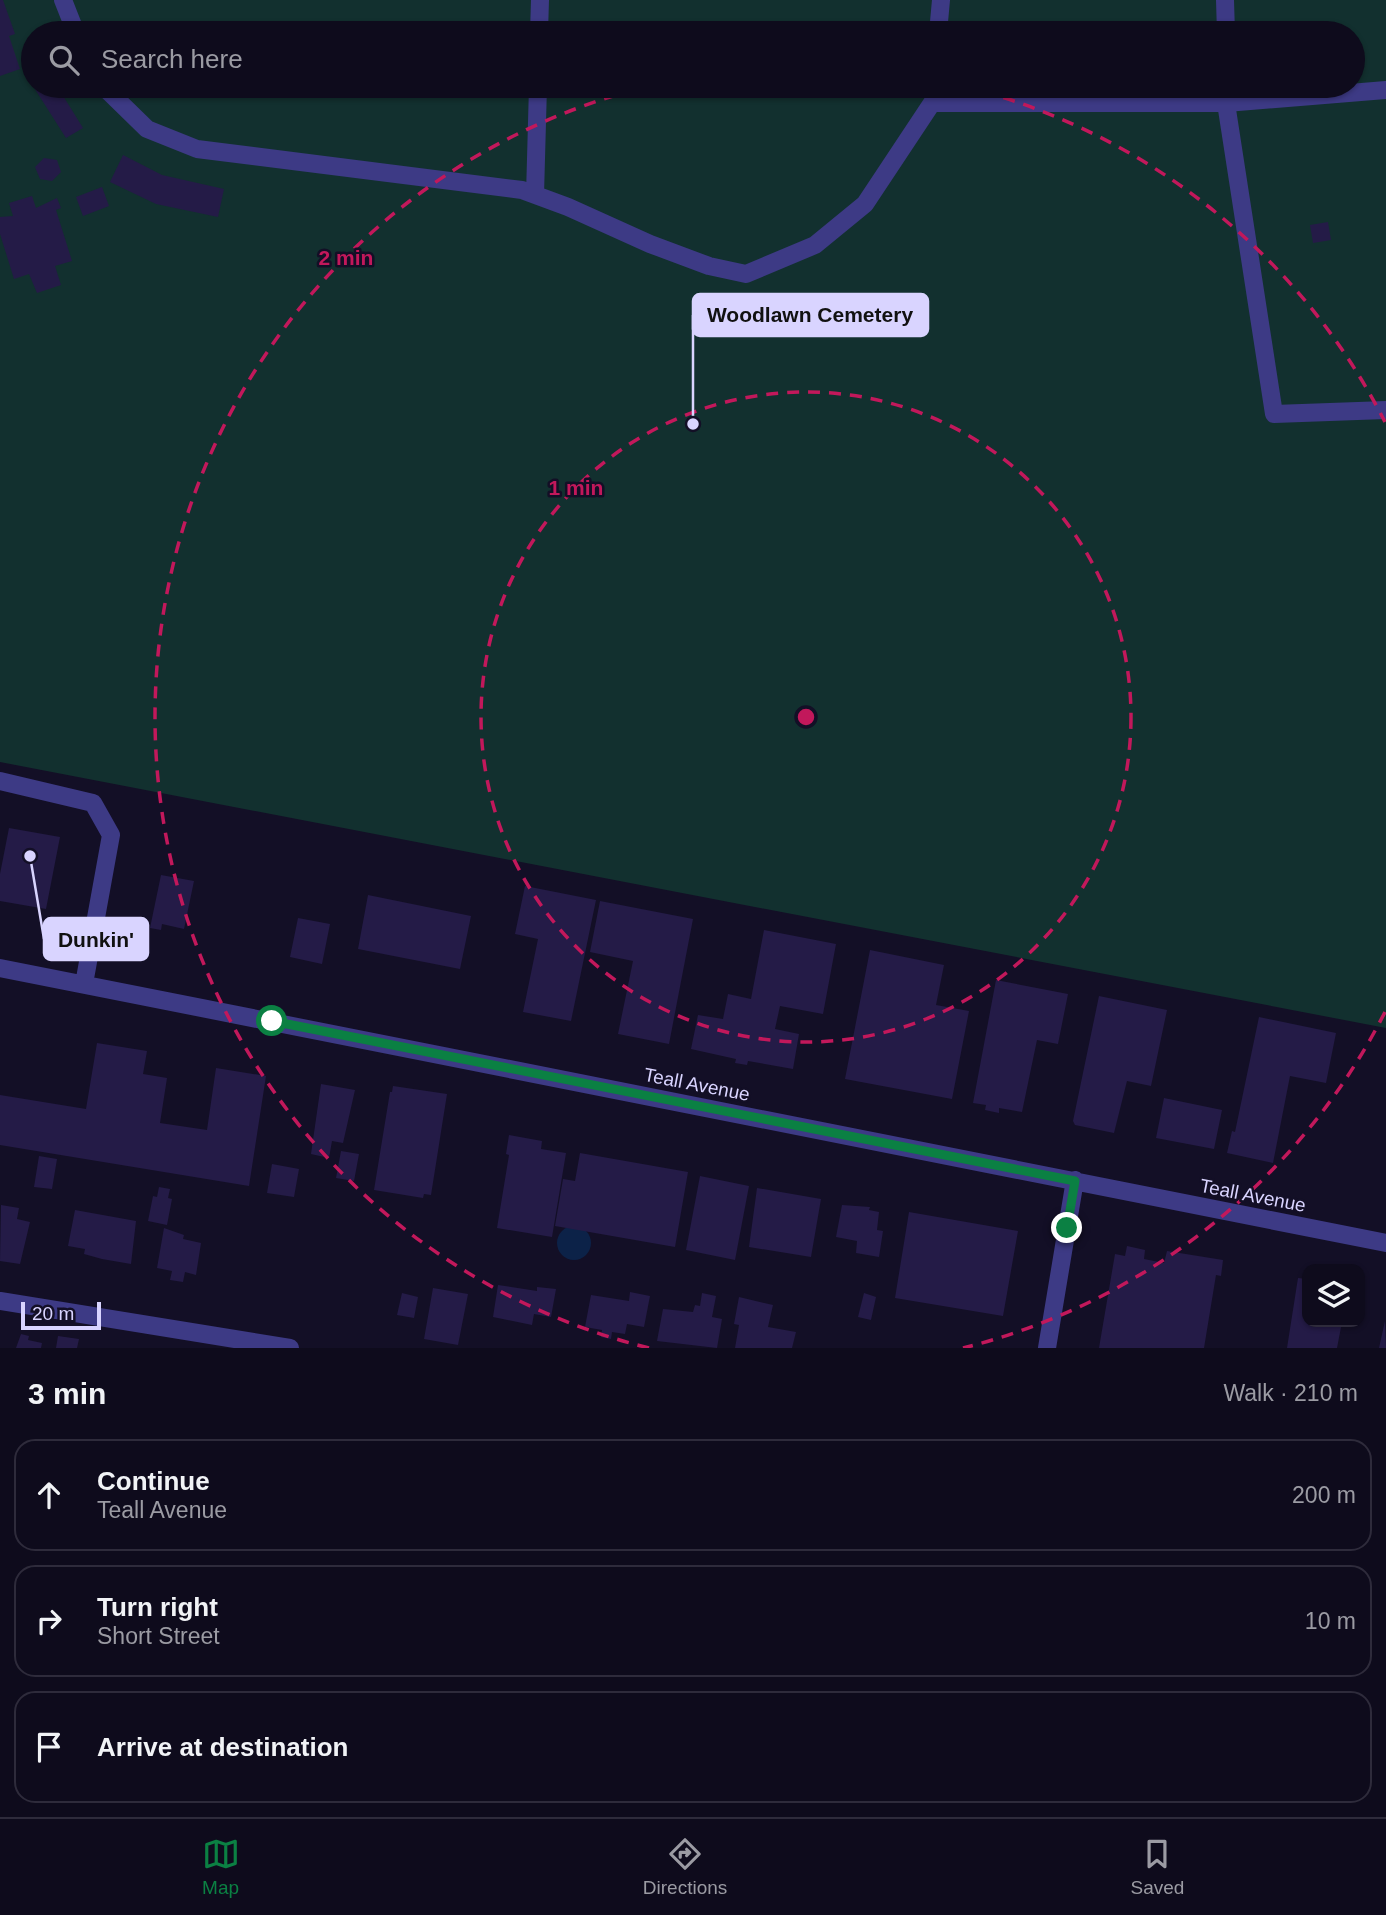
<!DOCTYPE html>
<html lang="en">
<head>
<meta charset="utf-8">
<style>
	:root { --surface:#0e0b1c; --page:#171425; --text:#f1f3f6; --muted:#9b9ba3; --line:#2e2b3b; --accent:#0b8043 }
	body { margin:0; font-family:Arial,sans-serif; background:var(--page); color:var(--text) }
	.controls { position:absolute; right:21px; bottom:21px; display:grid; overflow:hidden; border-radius:14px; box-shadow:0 2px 5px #0004 }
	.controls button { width:63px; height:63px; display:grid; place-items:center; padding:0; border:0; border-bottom:2px solid var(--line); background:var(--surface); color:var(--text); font:35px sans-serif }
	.scale { position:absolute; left:21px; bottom:18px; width:80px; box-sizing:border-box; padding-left:7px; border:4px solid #d9d4ff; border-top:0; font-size:19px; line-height:24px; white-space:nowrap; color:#d9d4ff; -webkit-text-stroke:5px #130f26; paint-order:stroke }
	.stop { position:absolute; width:21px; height:21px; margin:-16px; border:5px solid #0b8043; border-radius:50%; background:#fff }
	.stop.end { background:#0b8043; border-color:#fff; box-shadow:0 2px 7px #0008 }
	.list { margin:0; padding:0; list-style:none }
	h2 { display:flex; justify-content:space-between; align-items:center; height:91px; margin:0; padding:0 28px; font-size:30px }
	h2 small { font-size:23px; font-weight:400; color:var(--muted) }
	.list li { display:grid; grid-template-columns:46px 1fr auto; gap:21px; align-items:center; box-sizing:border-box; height:112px; margin:0 14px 14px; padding:0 14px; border:2px solid var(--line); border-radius:21px }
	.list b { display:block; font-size:26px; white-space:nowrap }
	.list p { margin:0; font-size:23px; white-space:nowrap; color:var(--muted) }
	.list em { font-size:23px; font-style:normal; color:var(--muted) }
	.icon { flex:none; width:38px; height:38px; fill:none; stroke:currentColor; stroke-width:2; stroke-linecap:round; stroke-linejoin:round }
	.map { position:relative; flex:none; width:1386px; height:1348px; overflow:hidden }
	.search { position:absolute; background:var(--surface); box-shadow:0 2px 5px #0004; left:21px; right:21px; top:21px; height:77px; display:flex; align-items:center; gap:18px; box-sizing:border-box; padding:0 24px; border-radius:38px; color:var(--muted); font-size:26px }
	.sheet { height:469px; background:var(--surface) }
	nav { display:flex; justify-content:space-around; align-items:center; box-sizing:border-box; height:98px; border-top:2px solid var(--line); background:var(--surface); font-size:19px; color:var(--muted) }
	nav a { display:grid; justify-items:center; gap:4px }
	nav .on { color:var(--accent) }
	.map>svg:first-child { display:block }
</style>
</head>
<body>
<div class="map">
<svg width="1386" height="1348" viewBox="0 0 1386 1348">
	<rect width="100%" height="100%" fill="#130f26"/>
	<!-- green -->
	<path fill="#12302f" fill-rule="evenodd" d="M0,0H1386V1028L0,762ZM33,33H1353V86H33Z"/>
	<!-- water -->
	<path fill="#0c2248" d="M557 1243a17 17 0 1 1 34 0a17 17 0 1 1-34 0Z"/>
	<!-- building -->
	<path fill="#241b47" d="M0,0H3L15,34L9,36L20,69L0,76Z
		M33,86H57L83,128L66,138Z
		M123,155L162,175L224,189L218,217L156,204L110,182Z
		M44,158L57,160L61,172L52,181L40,179L35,167Z
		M102,187L109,206L83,216L76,197Z
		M32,196L36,208L57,198L61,208L56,210L72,261L55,266L61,285L37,293L29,274L14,279L0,234V217L13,216L9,203Z
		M1328,222L1331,240L1313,243L1310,225Z
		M9,828L60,837L46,909L0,901V874Z
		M161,875L194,881L184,929L162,924L161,930L150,928Z
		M525,886L596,900L571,1021L523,1012L538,939L515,934Z
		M368,895L471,916L460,969L358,949Z
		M600,901L693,919L669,1044L618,1034L633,961L590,952Z
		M298,918L330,924L322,964L290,957Z
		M764,930L836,944L823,1014L780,1006L775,1029L799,1034L793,1069L748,1061L747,1065L735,1063L736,1059L691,1049L698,1015L723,1019L728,994L751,999Z
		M870,950L944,965L936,1005L969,1011L952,1099L845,1079Z
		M996,980L1068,994L1058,1044L1037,1040L1022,1112L999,1108V1113L985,1110L986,1105L973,1103Z
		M1099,996L1167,1010L1151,1086L1127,1081L1114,1133L1075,1125L1073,1121Z
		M1259,1017L1336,1033L1326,1083L1290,1076L1273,1163L1227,1153L1232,1131L1235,1132Z
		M97,1043L147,1051L143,1074L167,1078L160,1123L207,1130L216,1068L266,1076L249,1186L0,1145V1095L86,1109Z
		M321,1084L355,1090L343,1143L332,1141L329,1158L311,1154Z
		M393,1086L447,1094L431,1195L424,1194L423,1198L374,1190L390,1092H392Z
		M1164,1098L1222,1110L1214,1149L1156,1138Z
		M509,1135L542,1141L541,1149L566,1153L552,1237L497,1228L509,1155L506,1154Z
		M341,1151L359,1154L354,1181L336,1178Z
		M580,1153L688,1172L675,1247L555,1226L563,1179L575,1181Z
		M39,1156L57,1159L52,1189L34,1187Z
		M272,1164L299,1169L294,1197L267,1193Z
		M700,1176L749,1186L735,1260L686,1250Z
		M159,1187L170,1189L168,1198L172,1199L167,1225L148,1221L153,1196L157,1197Z
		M757,1188L821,1199L811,1257L749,1247Z
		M1,1205L19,1208L17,1219L30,1222L20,1264L0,1261Z
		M842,1205L870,1207L869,1210L879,1212L877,1230L883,1231L879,1257L856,1253L857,1241L836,1237Z
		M75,1210L136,1221L131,1264L102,1259L84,1254L85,1249L68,1246Z
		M909,1212L1018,1231L1003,1316L895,1298Z
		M164,1228L184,1235L183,1239L201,1243L196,1275L185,1272L183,1282L170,1280L172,1271L157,1268Z
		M1127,1246L1145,1250L1144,1259L1164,1263L1167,1251L1223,1260L1221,1276L1216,1275L1204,1348H1099L1115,1254L1125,1256Z
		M1298,1278L1307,1279V1322H1342L1337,1348H1287Z
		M498,1285L537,1291V1287L556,1289L551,1317L534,1314L532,1325L493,1317Z
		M433,1288L468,1294L458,1345L424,1339Z
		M630,1292L650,1296L644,1327L627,1324L625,1334L612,1332L611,1339L601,1337L602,1330L585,1327L591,1295L629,1301Z
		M402,1293L418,1297L414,1318L397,1315Z
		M702,1293L716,1296L712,1317L722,1319L717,1348L657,1341L663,1309L693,1312L695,1305L700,1306Z
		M864,1293L876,1297L871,1320L858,1317Z
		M739,1297L773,1305L768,1327L796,1332L792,1348H735L739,1325L734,1324Z
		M1385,1321L1386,1348H1379Z
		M21,1334L29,1336L28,1340L42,1343L41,1348H16Z
		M58,1336L79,1339L77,1348H56Z"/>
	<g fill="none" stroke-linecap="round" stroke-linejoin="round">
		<!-- minor -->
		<path stroke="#3d3a85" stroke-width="18" d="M63,0L76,33
			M1225,0L1226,33
			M539,33L540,0
			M938,33L941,0
			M103,86L147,129L197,149L522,190L568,207L650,244L709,266L746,274L815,245L865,204L932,103H1226L1274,414L1386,410
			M1226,86V103L1386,90
			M535,195L538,86
			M0,781L93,803L111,835L84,984
			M0,968L1386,1243
			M0,1301L290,1348
			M1047,1348L1075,1180"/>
	</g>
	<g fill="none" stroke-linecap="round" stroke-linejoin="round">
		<!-- route -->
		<path stroke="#0b8043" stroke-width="9" d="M272,1021L1075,1181L1067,1228"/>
	</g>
	<!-- distance rings -->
	<g fill="none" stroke="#c2185b" stroke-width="3.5" stroke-dasharray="12 9">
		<circle cx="806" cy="717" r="325"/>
		<path d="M1385 1012A650 650 0 0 1 963 1348M649 1348A650 650 0 0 1 649 86M963 86A650 650 0 0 1 1385 422"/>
	</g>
	<g text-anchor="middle" stroke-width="5" stroke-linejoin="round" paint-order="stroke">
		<!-- street labels -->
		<g font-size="19" fill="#d9d4ff" stroke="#130f26">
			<text transform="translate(697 1084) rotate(11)" y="7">Teall Avenue</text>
			<text transform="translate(1253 1195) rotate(11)" y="7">Teall Avenue</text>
		</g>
	</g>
	<circle cx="806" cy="717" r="10" fill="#c2185b" stroke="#130f26" stroke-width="3.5"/>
	<g font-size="21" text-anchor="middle" font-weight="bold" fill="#c2185b" stroke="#130f26" stroke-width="5" stroke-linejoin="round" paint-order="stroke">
		<text x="346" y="265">2 min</text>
		<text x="576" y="495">1 min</text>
	</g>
	<!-- callouts -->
	<path fill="none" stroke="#d9d4ff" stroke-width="2.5" d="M693 424L693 315M30 856L44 939"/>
	<g fill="#d9d4ff" stroke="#130f26" stroke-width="2.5">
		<circle cx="693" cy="424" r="7"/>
		<circle cx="30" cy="856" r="7"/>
	</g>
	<g fill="#d9d4ff" stroke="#d9d4ff" stroke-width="2.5">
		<rect x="693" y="294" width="235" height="42" rx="7"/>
		<rect x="44" y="918" width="104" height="42" rx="7"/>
	</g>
	<g font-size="21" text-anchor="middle" font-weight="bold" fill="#111">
		<text x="810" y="322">Woodlawn Cemetery</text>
		<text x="96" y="947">Dunkin'</text>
	</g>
</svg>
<div class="controls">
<button><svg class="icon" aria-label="layers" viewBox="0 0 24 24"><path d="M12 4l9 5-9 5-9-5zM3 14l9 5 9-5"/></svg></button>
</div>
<div class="scale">20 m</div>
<div class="stop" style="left:272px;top:1021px"></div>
<div class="stop end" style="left:1067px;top:1228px"></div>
<div class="search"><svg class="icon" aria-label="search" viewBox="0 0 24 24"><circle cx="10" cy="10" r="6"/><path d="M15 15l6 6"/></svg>Search here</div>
</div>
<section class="sheet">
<h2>3 min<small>Walk · 210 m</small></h2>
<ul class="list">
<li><svg class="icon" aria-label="ahead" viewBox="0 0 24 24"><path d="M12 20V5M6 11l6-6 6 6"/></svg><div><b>Continue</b><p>Teall Avenue</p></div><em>200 m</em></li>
<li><svg class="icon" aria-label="right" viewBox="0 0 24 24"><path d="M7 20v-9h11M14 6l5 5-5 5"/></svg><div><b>Turn right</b><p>Short Street</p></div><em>10 m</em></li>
<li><svg class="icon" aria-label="arrive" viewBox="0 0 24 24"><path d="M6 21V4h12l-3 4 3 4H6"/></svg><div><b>Arrive at destination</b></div></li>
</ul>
</section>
<nav>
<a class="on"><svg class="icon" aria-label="map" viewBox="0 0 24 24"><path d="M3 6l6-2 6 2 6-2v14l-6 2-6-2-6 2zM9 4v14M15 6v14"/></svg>Map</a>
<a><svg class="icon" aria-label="directions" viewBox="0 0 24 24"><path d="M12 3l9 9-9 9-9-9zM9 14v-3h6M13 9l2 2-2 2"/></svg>Directions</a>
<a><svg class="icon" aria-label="saved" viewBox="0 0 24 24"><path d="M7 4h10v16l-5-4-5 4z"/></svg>Saved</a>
</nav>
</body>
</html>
